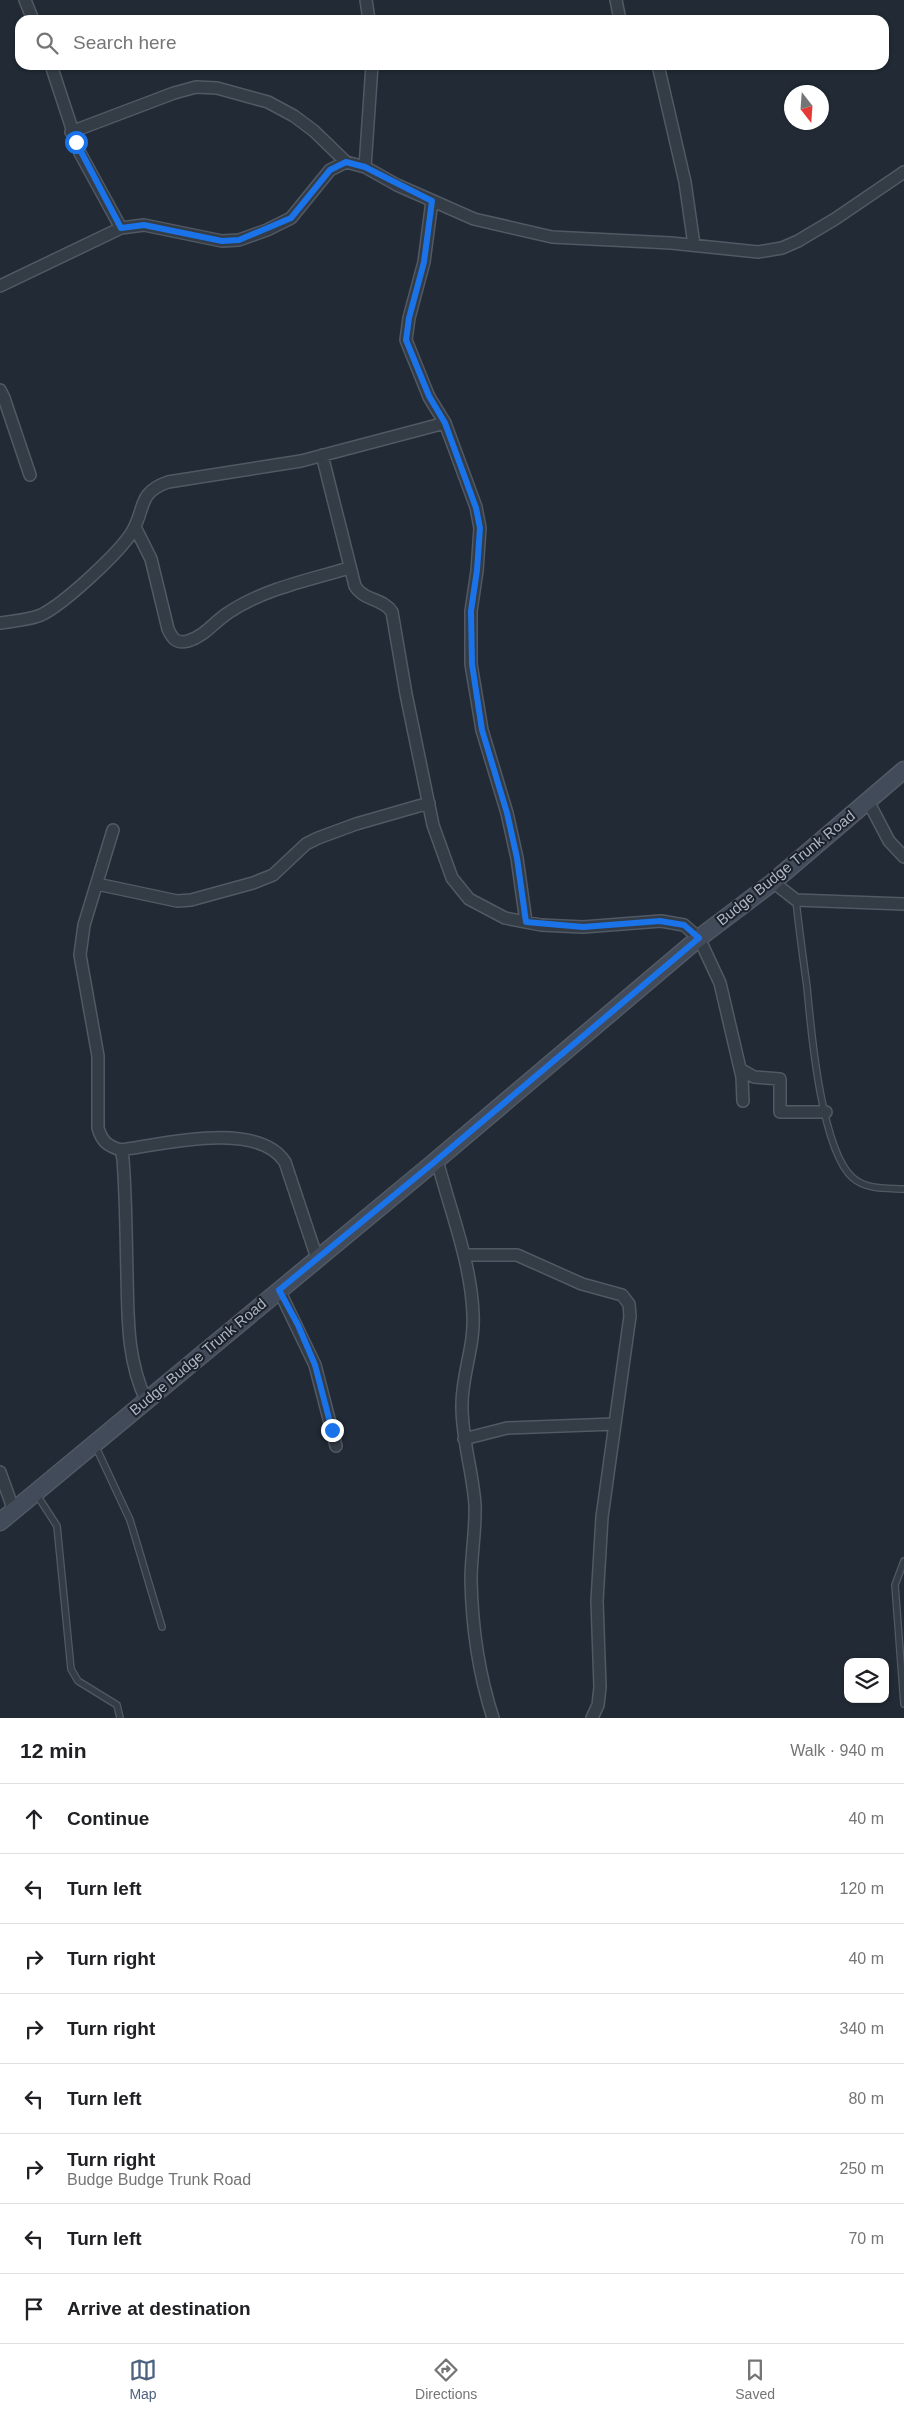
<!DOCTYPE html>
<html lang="en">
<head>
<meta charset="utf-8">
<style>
	:root { --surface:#fff; --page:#f6f6f6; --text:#202124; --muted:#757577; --line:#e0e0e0; --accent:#4d6180 }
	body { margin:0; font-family:Helvetica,sans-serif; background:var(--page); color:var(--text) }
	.controls { position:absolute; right:15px; bottom:15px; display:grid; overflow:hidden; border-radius:10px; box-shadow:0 1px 4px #0004 }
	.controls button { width:45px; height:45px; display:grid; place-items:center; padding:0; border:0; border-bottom:1px solid var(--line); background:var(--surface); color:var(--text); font:25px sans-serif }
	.compass { position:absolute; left:784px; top:85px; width:45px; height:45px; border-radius:50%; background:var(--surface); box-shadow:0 1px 4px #0004; rotate:163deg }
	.stop { position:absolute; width:15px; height:15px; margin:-11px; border:4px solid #1a73e8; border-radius:50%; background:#fff }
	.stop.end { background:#1a73e8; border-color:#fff; box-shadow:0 1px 5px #0008 }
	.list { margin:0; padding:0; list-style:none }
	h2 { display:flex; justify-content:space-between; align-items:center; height:65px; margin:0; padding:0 20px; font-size:21px }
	h2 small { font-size:16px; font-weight:400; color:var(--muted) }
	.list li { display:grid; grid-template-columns:32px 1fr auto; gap:15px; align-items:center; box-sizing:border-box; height:70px; padding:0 20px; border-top:1px solid var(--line) }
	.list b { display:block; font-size:19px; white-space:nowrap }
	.list p { margin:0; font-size:16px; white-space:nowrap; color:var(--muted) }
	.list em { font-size:16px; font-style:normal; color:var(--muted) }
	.icon { flex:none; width:28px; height:28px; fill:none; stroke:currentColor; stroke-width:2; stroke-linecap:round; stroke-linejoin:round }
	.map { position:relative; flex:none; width:904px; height:1718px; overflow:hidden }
	.search { position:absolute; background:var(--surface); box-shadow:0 1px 4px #0004; left:15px; right:15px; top:15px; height:55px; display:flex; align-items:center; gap:12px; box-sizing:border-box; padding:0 18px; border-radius:15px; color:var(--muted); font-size:19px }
	.sheet { height:625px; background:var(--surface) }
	nav { display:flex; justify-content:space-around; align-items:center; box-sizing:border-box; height:70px; border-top:1px solid var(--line); background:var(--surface); font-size:14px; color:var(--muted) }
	nav a { display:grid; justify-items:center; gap:2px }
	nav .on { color:var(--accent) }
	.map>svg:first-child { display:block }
</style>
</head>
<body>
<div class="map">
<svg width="904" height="1718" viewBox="0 0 904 1718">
	<rect width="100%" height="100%" fill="#212a35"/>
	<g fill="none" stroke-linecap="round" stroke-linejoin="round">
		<!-- service casing -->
		<g stroke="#515964" stroke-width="8">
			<path id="service" d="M796,900C799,929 803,958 807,987C811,1030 821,1150 853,1178C867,1190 887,1188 904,1189
				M95,1445L130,1520L162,1627
				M37,1495L57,1526L71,1669L78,1681L117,1705L120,1718
				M904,1561L895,1585L904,1704"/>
		</g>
		<!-- minor casing -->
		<g stroke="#515964" stroke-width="14">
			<path id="minor" d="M25,0L33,20
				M366,0L369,20
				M616,0L620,20
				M51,65L80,153L121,228
				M658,65L685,182L694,245
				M71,132L174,93L196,87L217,88L268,102L294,116L314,131L346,162
				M365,167L372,65
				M432,201L424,262L409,318L406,340L429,397L445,423L476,507L480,528L477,571L471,611V664L482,730L507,813L517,858L526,922
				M0,286L121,228L144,225L222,241L239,240L267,230L291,218L330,170L346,162L365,167L397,185L474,219L552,237L671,243L758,252L782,248L798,241L835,219L904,172
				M0,390L4,398L30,475
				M322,455L355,586C364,601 383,598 392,612L406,694L433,825L452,878L469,899L505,918L541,925L583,927L661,921L684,925L699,938L720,983L742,1077L743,1101
				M135,527L151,559L168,629C172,638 176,644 188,641C205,636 214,622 228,613C263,589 309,580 349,568
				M0,623C13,621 29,620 41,615C64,604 119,553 132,532C146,508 137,493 168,482L301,461L445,423
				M868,801L889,841L904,857
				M113,830L84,925L80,955L98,1056V1128C102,1142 108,1146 121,1150L123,1159C126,1198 126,1236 127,1275C128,1318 127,1360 146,1400
				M773,882L796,900L904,904
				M97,884L177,901L191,900L253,883L273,875L306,844L318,838L356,824L429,803
				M740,1069L754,1077L780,1079V1112H826
				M121,1150C163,1144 258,1120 285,1162L317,1258
				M437,1160C450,1210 471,1262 473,1314C475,1347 461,1376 462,1407C462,1441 473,1472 475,1505C476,1530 471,1555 471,1580C472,1626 479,1675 493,1718
				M464,1255H517L582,1284L622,1295L629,1304L630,1316L602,1517L597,1601L600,1687L598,1705L592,1718
				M279,1290L315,1365L336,1446
				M464,1439L507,1428L614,1424
				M0,1472L14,1511"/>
		</g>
		<!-- secondary casing -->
		<g stroke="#515964" stroke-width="19">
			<path id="secondary" d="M0,1522L432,1164L699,938L773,882L904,770"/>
		</g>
		<!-- service -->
		<use href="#service" stroke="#343c46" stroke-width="5.5"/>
		<!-- minor -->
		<use href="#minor" stroke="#343c46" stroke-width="11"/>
		<!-- secondary -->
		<use href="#secondary" stroke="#424b59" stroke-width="16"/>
	</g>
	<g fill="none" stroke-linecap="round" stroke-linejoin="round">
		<!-- route -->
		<path stroke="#1a73e8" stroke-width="6" d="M76,142L121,228L144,225L222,241L239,240L291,218L330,170L346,162L365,167L432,201L424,262L409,318L406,340L429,396L445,423L476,508L480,528L477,570L471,611L472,664L482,730L507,813L517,858L526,922L583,927L660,921L684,925L699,938L432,1164L279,1290L298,1325L315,1365L332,1430"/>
	</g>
	<g text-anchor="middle" stroke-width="4" stroke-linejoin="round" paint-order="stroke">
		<!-- street labels -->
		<g font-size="15" fill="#aeb6c3" stroke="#1a212a">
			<text transform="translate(786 868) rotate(-39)" y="5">Budge Budge Trunk Road</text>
			<text transform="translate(198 1357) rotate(-40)" y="5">Budge Budge Trunk Road</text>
		</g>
	</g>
</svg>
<div class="controls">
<button><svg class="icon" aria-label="layers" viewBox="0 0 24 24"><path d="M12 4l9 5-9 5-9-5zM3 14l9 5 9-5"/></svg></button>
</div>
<svg class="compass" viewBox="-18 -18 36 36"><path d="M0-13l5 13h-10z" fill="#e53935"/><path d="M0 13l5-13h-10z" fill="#757577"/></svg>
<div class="stop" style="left:76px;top:142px"></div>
<div class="stop end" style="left:332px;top:1430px"></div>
<div class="search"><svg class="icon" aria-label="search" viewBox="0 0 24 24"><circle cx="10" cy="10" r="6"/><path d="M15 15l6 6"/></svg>Search here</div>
</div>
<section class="sheet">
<h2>12 min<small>Walk · 940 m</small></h2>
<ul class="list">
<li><svg class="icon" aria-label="ahead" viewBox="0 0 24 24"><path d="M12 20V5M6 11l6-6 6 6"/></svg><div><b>Continue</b></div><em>40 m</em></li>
<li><svg class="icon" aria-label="left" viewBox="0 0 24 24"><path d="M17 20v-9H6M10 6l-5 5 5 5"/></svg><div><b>Turn left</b></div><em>120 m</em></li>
<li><svg class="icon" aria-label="right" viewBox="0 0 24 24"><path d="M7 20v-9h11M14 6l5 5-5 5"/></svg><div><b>Turn right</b></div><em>40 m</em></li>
<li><svg class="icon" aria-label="right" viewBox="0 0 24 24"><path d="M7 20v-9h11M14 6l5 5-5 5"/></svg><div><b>Turn right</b></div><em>340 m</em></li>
<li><svg class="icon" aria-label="left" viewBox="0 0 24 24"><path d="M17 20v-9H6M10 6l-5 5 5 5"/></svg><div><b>Turn left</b></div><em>80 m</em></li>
<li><svg class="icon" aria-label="right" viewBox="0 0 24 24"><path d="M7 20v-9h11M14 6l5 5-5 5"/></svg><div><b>Turn right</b><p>Budge Budge Trunk Road</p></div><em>250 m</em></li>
<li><svg class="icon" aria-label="left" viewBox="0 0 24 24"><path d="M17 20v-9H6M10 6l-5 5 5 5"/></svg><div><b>Turn left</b></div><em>70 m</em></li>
<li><svg class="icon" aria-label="arrive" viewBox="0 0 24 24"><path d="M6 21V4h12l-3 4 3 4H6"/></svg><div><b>Arrive at destination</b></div></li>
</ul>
</section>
<nav>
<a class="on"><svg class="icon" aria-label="map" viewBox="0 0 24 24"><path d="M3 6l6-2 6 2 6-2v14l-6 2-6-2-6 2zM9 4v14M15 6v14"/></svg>Map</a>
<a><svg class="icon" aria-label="directions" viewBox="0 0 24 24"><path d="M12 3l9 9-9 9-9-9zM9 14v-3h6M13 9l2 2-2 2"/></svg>Directions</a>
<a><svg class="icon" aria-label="saved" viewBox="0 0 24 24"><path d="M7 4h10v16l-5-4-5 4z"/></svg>Saved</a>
</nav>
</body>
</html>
